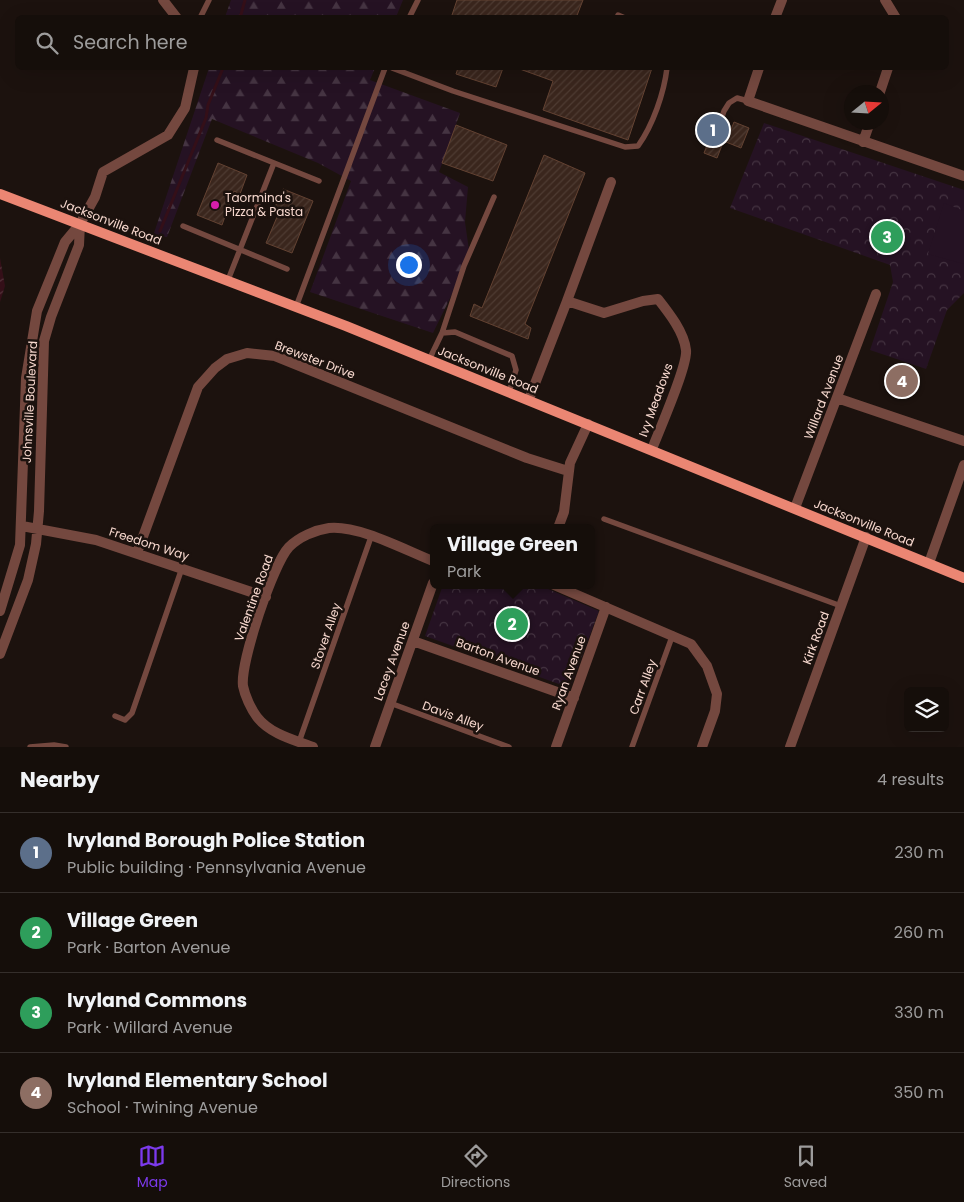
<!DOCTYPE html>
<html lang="en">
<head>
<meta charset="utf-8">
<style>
	:root { --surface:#150e0a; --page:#221c18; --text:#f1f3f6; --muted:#9d9c9c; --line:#342e2b; --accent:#7c3aed }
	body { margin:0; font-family:Poppins,sans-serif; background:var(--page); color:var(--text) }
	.controls { position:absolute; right:15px; bottom:15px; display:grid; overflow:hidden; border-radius:8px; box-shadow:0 5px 20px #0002 }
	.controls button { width:45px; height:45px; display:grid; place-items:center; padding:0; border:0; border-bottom:1px solid var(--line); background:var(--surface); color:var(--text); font:25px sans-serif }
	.compass { position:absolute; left:844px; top:85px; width:45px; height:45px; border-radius:50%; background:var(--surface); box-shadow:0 5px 20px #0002; rotate:72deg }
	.you { position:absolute; left:408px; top:264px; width:18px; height:18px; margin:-12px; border:4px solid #fff; border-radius:50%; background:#1a73e8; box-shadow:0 0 0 8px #1a73e833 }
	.badge { display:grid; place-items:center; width:32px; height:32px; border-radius:50%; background:var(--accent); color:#fff; font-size:16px; font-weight:700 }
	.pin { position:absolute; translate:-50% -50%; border:2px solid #fff; box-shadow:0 1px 5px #0006 }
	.popup { position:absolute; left:430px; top:524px; width:165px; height:65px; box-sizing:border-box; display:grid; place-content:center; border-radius:8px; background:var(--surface); filter:drop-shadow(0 1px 4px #0005); font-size:16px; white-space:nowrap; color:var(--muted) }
	.popup b { font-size:19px; color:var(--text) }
	.popup::after { content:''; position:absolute; left:50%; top:100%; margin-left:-10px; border:10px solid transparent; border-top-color:var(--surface) }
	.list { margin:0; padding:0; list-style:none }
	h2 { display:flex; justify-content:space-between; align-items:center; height:65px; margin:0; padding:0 20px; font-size:21px }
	h2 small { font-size:16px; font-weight:400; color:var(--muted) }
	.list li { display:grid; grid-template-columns:32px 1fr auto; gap:15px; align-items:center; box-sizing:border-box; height:80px; padding:0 20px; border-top:1px solid var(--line) }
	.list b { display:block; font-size:19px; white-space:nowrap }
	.list p { margin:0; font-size:16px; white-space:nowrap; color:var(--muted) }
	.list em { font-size:16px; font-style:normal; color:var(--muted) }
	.icon { flex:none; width:28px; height:28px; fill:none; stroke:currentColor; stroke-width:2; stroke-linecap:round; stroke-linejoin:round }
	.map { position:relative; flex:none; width:964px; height:747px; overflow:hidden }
	.search { position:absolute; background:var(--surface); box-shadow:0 5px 20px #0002; left:15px; right:15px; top:15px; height:55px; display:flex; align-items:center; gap:12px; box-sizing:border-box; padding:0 18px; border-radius:8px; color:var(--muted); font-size:19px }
	.sheet { height:385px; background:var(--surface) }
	nav { display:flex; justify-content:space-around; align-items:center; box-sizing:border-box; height:70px; border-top:1px solid var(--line); background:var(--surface); font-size:14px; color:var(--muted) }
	nav a { display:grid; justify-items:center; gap:2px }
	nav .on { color:var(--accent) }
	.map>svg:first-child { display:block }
</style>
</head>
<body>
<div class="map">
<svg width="964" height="747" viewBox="0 0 964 747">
	<defs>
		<pattern id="forest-firs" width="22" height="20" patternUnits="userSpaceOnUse" patternTransform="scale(1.25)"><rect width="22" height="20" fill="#251223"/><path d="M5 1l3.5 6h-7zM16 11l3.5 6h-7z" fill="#453442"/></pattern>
		<pattern id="park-crowns" width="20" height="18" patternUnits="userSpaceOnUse" patternTransform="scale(1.25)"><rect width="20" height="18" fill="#251223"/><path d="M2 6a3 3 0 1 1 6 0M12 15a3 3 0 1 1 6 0" fill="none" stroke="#453442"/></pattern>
		<pattern id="water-waves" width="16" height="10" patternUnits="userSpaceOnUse" patternTransform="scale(1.25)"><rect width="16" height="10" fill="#340f18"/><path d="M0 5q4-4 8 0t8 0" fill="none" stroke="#523139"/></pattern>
		<pattern id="building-hatch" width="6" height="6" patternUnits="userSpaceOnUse" patternTransform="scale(1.25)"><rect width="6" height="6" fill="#3a261d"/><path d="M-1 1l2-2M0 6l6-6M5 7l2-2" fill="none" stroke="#4e3b32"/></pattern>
	</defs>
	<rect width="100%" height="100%" fill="#1c120e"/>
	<!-- forest -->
	<path fill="url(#forest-firs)" d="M231,0H403L396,17H225Z
		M209,68H375L370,80L460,113L439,172L468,187L465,222L470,257L433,333L310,292L351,181L318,163L212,119L167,237L153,236Z"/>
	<!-- park -->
	<path fill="url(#park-crowns)" d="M764,123L964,190V293L947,310L926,369L870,350L893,282L890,265L730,208Z
		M443,585H539L599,611L570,688L425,636Z"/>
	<!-- garden -->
	<path fill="#251223" d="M944,203L964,211V264L928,254Z"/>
	<!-- water -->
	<path fill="url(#water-waves)" d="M0,258L5,286L0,302Z"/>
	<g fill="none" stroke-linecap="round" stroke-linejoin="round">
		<!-- stream -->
		<path stroke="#340f18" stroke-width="3" d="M240,18L245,0
			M160,231L206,118L208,105L223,68"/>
	</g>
	<!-- building -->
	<path fill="url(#building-hatch)" stroke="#634232" d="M457,0H583L576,18H451Z
		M458,68H503L496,87L456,74Z
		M517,68H652L628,140L543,110L553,81Z
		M734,122L749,128L741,148L726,142Z
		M456,125L507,145L493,181L442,163Z
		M713,130L726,135L717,158L704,153Z
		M544,155L585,173L525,324L531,328L528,339L470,316L474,304L482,308Z
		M218,163L247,175L240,194L234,191L222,225L197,215Z
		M283,189L313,201L292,253L266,243L280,210L275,207Z"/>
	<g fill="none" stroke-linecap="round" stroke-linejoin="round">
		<!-- service -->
		<path stroke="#74483f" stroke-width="5.5" d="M618,15L625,18
			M200,18L209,0
			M409,18L418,0
			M392,68L453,91L625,147L638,146C653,125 664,93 667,68
			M719,126L724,111L729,103L737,98L748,101
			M217,140L319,181
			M183,226L287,269
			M228,280L274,163
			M296,307L385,68
			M442,333L464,266L494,197
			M429,360L442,333L455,332L512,356L516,370L509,392
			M604,519L841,606
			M390,703L509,747
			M115,716L125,720L132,713L182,568
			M299,742L371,537
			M30,747L54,745L66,747
			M632,747L673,634"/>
		<!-- minor -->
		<path stroke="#74483f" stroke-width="10" d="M163,0L177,18
			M885,0L896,18
			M775,18L782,0
			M759,68L748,101L964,176
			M880,92L888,68
			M863,142L870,122
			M567,301L611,182
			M837,398L964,441
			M529,399L567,301L604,313L643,301L658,299C669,313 684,332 686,350C688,365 659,431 652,449
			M795,508L876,294
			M22,526L96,540L266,597
			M558,528L564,512L570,463L588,424
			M137,553L198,387L215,368L227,359L247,353L275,356L527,458L568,471
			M929,563L964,465
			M554,585L691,644L707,666L717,694L715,711L702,747
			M0,611L20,545L26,378L37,311L65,242L80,224L95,197L103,172L168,135L185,108L194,68
			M413,641L574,698
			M0,654L28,580L36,544L39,511L44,341L51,317L79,245L80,224
			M313,747C294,740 270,734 257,717C251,709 245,696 243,686C240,663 273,564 289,547C299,537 315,530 329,528C359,525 405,550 433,561
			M375,747L433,583
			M556,747L606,607
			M790,747L866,537"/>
		<!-- secondary -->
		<path stroke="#eb8673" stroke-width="10" d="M0,194L346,326L964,578"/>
	</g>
	<!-- markers -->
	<circle fill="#d61eac" stroke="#1c120e" stroke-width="2" cx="215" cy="205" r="5"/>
	<g text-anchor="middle" stroke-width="5" stroke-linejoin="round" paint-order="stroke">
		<!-- poi labels -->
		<g font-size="12" fill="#f8d9cf" stroke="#1c120e" text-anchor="start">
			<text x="225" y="202">Taormina's<tspan x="225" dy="14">Pizza &amp; Pasta</tspan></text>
		</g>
		<!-- street labels -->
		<g font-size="12" fill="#f8d9cf" stroke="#1c120e">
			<text transform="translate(111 222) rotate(21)" y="4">Jacksonville Road</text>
			<text transform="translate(315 360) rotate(21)" y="4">Brewster Drive</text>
			<text transform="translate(488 370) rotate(22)" y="4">Jacksonville Road</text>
			<text transform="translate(824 397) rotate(-69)" y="4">Willard Avenue</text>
			<text transform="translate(656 400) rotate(-70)" y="4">Ivy Meadows</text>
			<text transform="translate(30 402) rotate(-87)" y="4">Johnsville Boulevard</text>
			<text transform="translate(864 523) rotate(22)" y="4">Jacksonville Road</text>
			<text transform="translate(149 544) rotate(18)" y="4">Freedom Way</text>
			<text transform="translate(254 598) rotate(-70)" y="4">Valentine Road</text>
			<text transform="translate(326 636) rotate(-71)" y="4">Stover Alley</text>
			<text transform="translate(816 638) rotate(-70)" y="4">Kirk Road</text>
			<text transform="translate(498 657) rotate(20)" y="4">Barton Avenue</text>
			<text transform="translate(392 661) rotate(-70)" y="4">Lacey Avenue</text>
			<text transform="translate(569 673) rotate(-70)" y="4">Ryan Avenue</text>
			<text transform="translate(643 687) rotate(-70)" y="4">Carr Alley</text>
			<text transform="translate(453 716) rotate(20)" y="4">Davis Alley</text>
		</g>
	</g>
</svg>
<div class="controls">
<button><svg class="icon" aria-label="layers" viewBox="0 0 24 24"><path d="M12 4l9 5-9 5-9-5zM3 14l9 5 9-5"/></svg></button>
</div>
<svg class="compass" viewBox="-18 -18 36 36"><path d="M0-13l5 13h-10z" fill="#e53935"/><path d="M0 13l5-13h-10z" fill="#9d9c9c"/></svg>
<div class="you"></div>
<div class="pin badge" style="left:713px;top:130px;background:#5c6f8a">1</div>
<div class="pin badge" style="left:512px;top:624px;background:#2e9e5b">2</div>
<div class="popup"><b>Village Green</b>Park</div>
<div class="pin badge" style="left:887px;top:237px;background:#2e9e5b">3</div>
<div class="pin badge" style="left:902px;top:381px;background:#8d6e63">4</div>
<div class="search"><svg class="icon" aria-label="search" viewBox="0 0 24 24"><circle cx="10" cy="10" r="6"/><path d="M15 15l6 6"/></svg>Search here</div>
</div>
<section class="sheet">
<h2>Nearby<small>4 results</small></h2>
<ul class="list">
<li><span class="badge" style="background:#5c6f8a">1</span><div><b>Ivyland Borough Police Station</b><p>Public building · Pennsylvania Avenue</p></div><em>230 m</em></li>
<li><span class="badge" style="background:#2e9e5b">2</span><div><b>Village Green</b><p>Park · Barton Avenue</p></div><em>260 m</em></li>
<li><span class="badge" style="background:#2e9e5b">3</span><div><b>Ivyland Commons</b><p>Park · Willard Avenue</p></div><em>330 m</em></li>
<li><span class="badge" style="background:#8d6e63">4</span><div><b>Ivyland Elementary School</b><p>School · Twining Avenue</p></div><em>350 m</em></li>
</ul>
</section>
<nav>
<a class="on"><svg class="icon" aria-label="map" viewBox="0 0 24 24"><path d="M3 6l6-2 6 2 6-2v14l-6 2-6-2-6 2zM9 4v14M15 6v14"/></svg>Map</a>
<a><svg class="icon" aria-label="directions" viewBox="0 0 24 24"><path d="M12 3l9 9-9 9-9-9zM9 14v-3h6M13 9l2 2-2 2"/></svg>Directions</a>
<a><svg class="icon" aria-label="saved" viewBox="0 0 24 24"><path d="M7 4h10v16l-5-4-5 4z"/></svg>Saved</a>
</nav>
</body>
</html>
